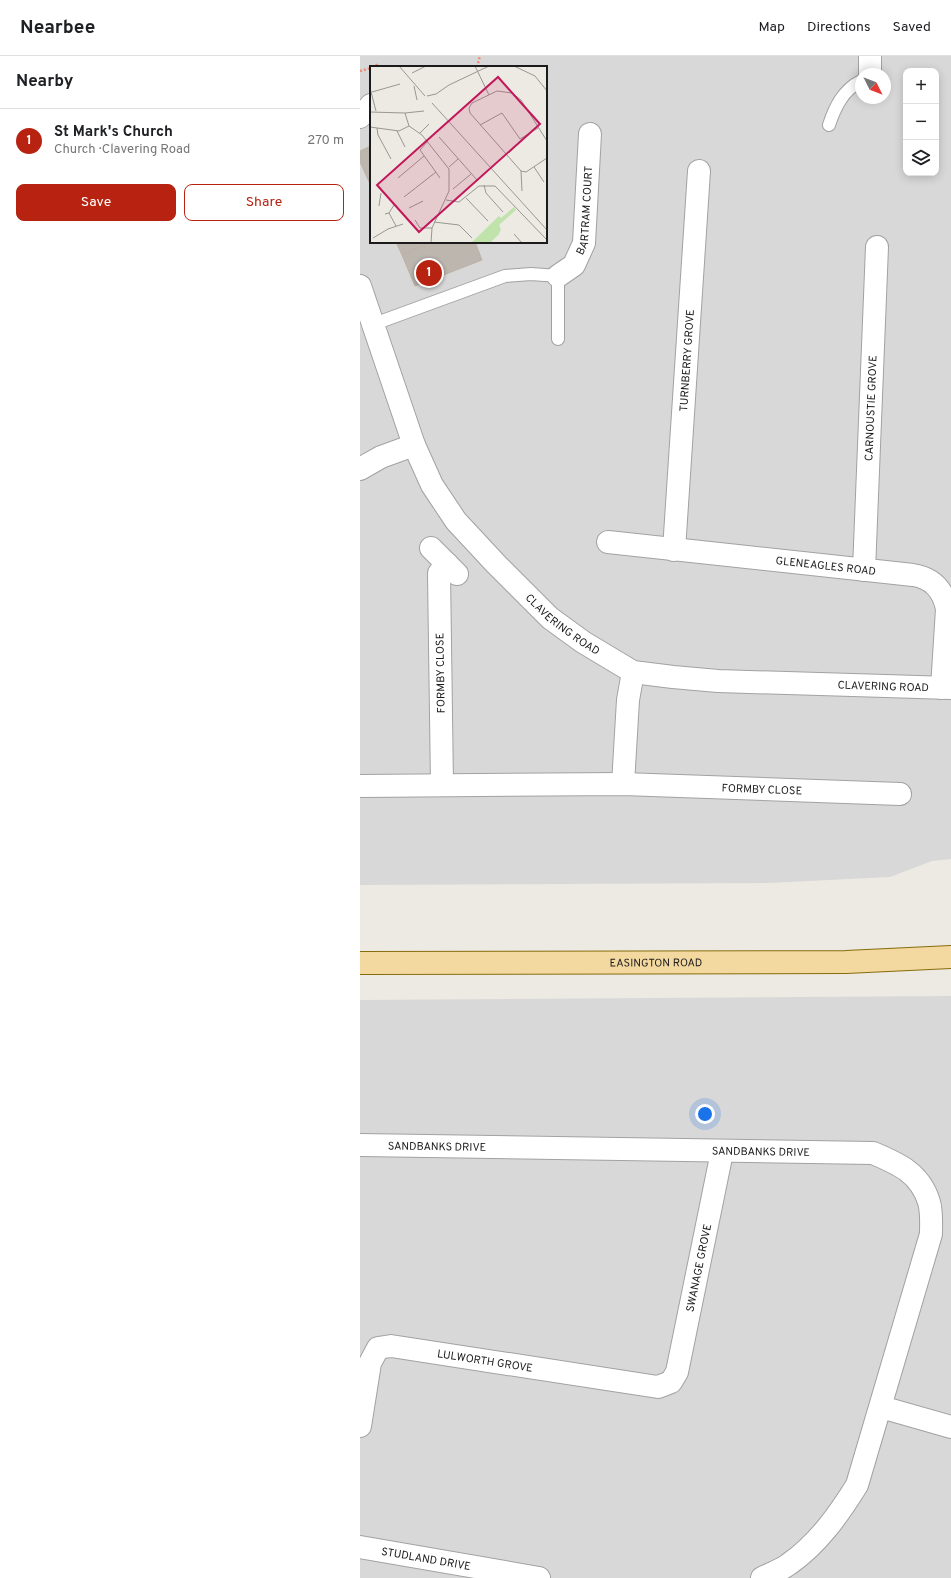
<!DOCTYPE html>
<html lang="en">
<head>
<meta charset="utf-8">
<style>
	:root { --surface:#fff; --page:#f2f2f2; --text:#202124; --muted:#757577; --line:#e0e0e0; --accent:#b72310 }
	body { margin:0; font-family:Overpass,sans-serif; background:var(--page); color:var(--text) }
	.controls { position:absolute; right:12px; top:12px; display:grid; overflow:hidden; border-radius:8px; box-shadow:0 2px 10px #0003 }
	.controls button { width:36px; height:36px; display:grid; place-items:center; padding:0; border:0; border-bottom:1px solid var(--line); background:var(--surface); color:var(--text); font:20px sans-serif }
	.compass { position:absolute; left:495px; top:12px; width:36px; height:36px; border-radius:50%; background:var(--surface); box-shadow:0 2px 10px #0003; rotate:132deg }
	.you { position:absolute; left:345px; top:1058px; width:14px; height:14px; margin:-10px; border:3px solid #fff; border-radius:50%; background:#1a73e8; box-shadow:0 0 0 6px #1a73e833 }
	.badge { display:grid; place-items:center; width:26px; height:26px; border-radius:50%; background:var(--accent); color:#fff; font-size:13px; font-weight:700 }
	.pin { position:absolute; translate:-50% -50%; border:2px solid #fff; box-shadow:0 1px 4px #0006 }
	.list { margin:0; padding:0; list-style:none }
	h2 { display:flex; justify-content:space-between; align-items:center; height:52px; margin:0; padding:0 16px; font-size:17px }
	h2 small { font-size:13px; font-weight:400; color:var(--muted) }
	.list li { display:grid; grid-template-columns:26px 1fr auto; gap:12px; align-items:center; box-sizing:border-box; height:64px; padding:0 16px; border-top:1px solid var(--line) }
	.list b { display:block; font-size:15px; white-space:nowrap }
	.list p { margin:0; font-size:13px; white-space:nowrap; color:var(--muted) }
	.list em { font-size:13px; font-style:normal; color:var(--muted) }
	.actions { display:flex; gap:8px; padding:12px 16px }
	.actions a { flex:1; padding:9px 0; border:1px solid var(--accent); border-radius:8px; text-align:center; font-size:14px; color:var(--accent) }
	.actions .main { background:var(--accent); color:#fff }
	.icon { flex:none; width:22px; height:22px; fill:none; stroke:currentColor; stroke-width:2; stroke-linecap:round; stroke-linejoin:round }
	.map { position:relative; flex:none; width:591px; height:1522px; overflow:hidden }
	header { display:flex; align-items:center; gap:24px; box-sizing:border-box; height:56px; padding:0 20px; background:var(--surface); border-bottom:1px solid var(--line) }
	header strong { font-size:19px }
	nav { display:flex; gap:22px; margin-inline-start:auto; font-size:14px }
	main { display:flex }
	aside { flex:1; background:var(--surface) }
	.map>svg:first-child { display:block }
</style>
</head>
<body>
<header>
<strong>Nearbee</strong>
<nav><a>Map</a><a>Directions</a><a>Saved</a></nav>
</header>
<main>
<aside>
<h2>Nearby<small></small></h2>
<ul class="list">
<li><span class="badge">1</span><div><b>St Mark's Church</b><p>Church · Clavering Road</p></div><em>270 m</em></li>
</ul>
<div class="actions"><a class="main">Save</a><a>Share</a></div>
</aside>
<div class="map">
<svg width="591" height="1522" viewBox="0 0 591 1522">
	<rect width="100%" height="100%" fill="#eceae2"/>
	<!-- residential -->
	<path fill="#d9d8d8" fill-rule="evenodd" d="M0,0H591V803L572,805L530,821L408,827L0,829ZM11,11H186V186H11ZM546,15H576V117H546ZM501,18H525V42H501Z
		M591,940V1522H0V944Z"/>
	<!-- building -->
	<path fill="#bcb6af" stroke="#bcb2a5" d="M11,90V130L0,106V95Z
		M36,186H71L42,199Z
		M71,186H115L122,204L55,230L42,199Z"/>
	<g fill="none" stroke-linecap="round" stroke-linejoin="round">
		<!-- service casing -->
		<g stroke="#a2a2a2" stroke-width="14">
			<path id="service" d="M469,69C475,51 483,34 501,25
				M14,268L145,220L171,218L198,220V283"/>
		</g>
		<!-- minor casing -->
		<g stroke="#a2a2a2" stroke-width="24">
			<g id="minor">
				<path d="M510,18V0"/>
				<path d="M0,61L11,49"/>
				<path id="s1" d="M198,220L214,209L224,187L230,78"/>
				<path d="M0,413L21,401L54,389"/>
				<path id="s2" d="M248,486L553,519C572,522 583,533 587,553L582,632"/>
				<path d="M71,492L97,518"/>
				<path id="s3" d="M314,494L339,115"/>
				<path id="s4" d="M504,514L517,191"/>
				<path d="M263,728L268,644L273,616"/>
				<path d="M82,729L79,517L87,508"/>
				<path id="s5" d="M0,730L263,728L540,738"/>
				<path id="s6" d="M0,1089L513,1097C539,1108 560,1117 569,1146C572,1156 571,1168 571,1178L497,1429C479,1458 458,1488 429,1508C421,1514 410,1518 402,1522"/>
				<path d="M521,1351L591,1371"/>
				<path id="s7" d="M0,1370L10,1307L18,1292L31,1290L298,1331L311,1326L317,1316L362,1096"/>
				<path id="s8" d="M0,1491L179,1522"/>
			</g>
		</g>
		<!-- tertiary casing -->
		<g stroke="#a2a2a2" stroke-width="24">
			<g id="tertiary">
				<path id="s9" d="M0,230L54,389L72,429L96,465L136,508L190,562L223,586L273,616L313,621L358,625L591,632"/>
			</g>
		</g>
		<!-- primary casing -->
		<g stroke="#876c0c" stroke-width="24">
			<g id="primary">
				<path id="s10" d="M0,907L486,906L591,901"/>
			</g>
		</g>
		<!-- path -->
		<path stroke="#ee8c71" stroke-width="2.5" stroke-dasharray="2 2" stroke-linecap="butt" d="M12,11L17,9L23,11
			M117,11L120,0
			M0,15L11,12"/>
		<!-- service -->
		<use href="#service" stroke="#fff" stroke-width="12"/>
		<!-- minor -->
		<use href="#minor" stroke="#fff" stroke-width="22"/>
		<!-- tertiary -->
		<use href="#tertiary" stroke="#fff" stroke-width="22"/>
		<!-- primary -->
		<use href="#primary" stroke="#f3d99f" stroke-width="22"/>
	</g>
	<g text-anchor="middle" stroke-width="3" stroke-linejoin="round" paint-order="stroke">
		<!-- street labels -->
		<g font-size="11" fill="#1b1b1b" stroke="#fff">
			<text dy="4" stroke="none"><textPath href="#s1" startOffset="76">BARTRAM COURT</textPath></text>
			<text dy="4" stroke="none"><textPath href="#s3" startOffset="190">TURNBERRY GROVE</textPath></text>
			<text dy="4" stroke="none"><textPath href="#s4" startOffset="162">CARNOUSTIE GROVE</textPath></text>
			<text dy="4" stroke="none"><textPath href="#s2" startOffset="219">GLENEAGLES ROAD</textPath></text>
			<text dy="4" stroke="none"><textPath href="#s9" startOffset="404">CLAVERING ROAD</textPath></text>
			<text transform="translate(80 617) rotate(-91)" y="4">FORMBY CLOSE</text>
			<text dy="4" stroke="none"><textPath href="#s9" startOffset="740">CLAVERING ROAD</textPath></text>
			<text dy="4" stroke="none"><textPath href="#s5" startOffset="402">FORMBY CLOSE</textPath></text>
			<text dy="4" stroke="none"><textPath href="#s10" startOffset="296">EASINGTON ROAD</textPath></text>
			<text dy="4" stroke="none"><textPath href="#s6" startOffset="77">SANDBANKS DRIVE</textPath></text>
			<text dy="4" stroke="none"><textPath href="#s6" startOffset="401">SANDBANKS DRIVE</textPath></text>
			<text dy="4" stroke="none"><textPath href="#s7" startOffset="496">SWANAGE GROVE</textPath></text>
			<text dy="4" stroke="none"><textPath href="#s7" startOffset="189">LULWORTH GROVE</textPath></text>
			<text dy="4" stroke="none"><textPath href="#s8" startOffset="67">STUDLAND DRIVE</textPath></text>
		</g>
	</g>
	<!-- overview -->
	<g transform="translate(10 10)">
		<rect width="177" height="177" fill="#eceae2"/>
		<path d="M144,141L146,144L129,159L131,163L129,168L120,177H101L129,150L131,152Z" fill="#c0e3ab"/>
		<path fill="none" stroke="#989792" stroke-width="1" d="M29,0L55,30M105,0L119,29M144,0L165,10L177,25M42,7L56,0M44,20L47,34M0,22L6,45M2,26L30,18M57,30L66,28L79,19L119,0M62,37L177,164M0,46L35,47L54,45M35,47L39,60L52,69L79,103V125L62,162L61,177M110,59L132,47L150,73L168,62M0,61L29,65L39,60M7,62L8,69L21,93M27,65L35,81M50,67L59,58M69,71L108,115M58,75L50,84L70,112M177,75L151,34L142,27L127,25L102,37L99,42L100,47L151,105L156,106L177,92M79,101L88,93M164,101L174,116M151,105L152,125M28,112L54,90M114,119L116,127L133,146M83,123L101,108M34,131L66,106M96,132L118,155M76,134L89,136L109,120H125L177,174M9,140L11,127M39,142L53,135M19,147L26,160M15,148L19,147L24,139M45,154L50,162H62M64,156L89,159L102,172M144,168L152,177M3,172L18,163L33,158"/>
		<path fill="#c2185b" fill-opacity="0.15" stroke="#c2185b" stroke-width="2" d="M128,11L170,58L49,166L7,119Z"/>
		<rect width="177" height="177" fill="none" stroke="#1b1b1b" stroke-width="2"/>
	</g>
</svg>
<div class="controls">
<button>+</button>
<button>−</button>
<button><svg class="icon" aria-label="layers" viewBox="0 0 24 24"><path d="M12 4l9 5-9 5-9-5zM3 14l9 5 9-5"/></svg></button>
</div>
<svg class="compass" viewBox="-18 -18 36 36"><path d="M0-13l5 13h-10z" fill="#e53935"/><path d="M0 13l5-13h-10z" fill="#757577"/></svg>
<div class="you"></div>
<div class="pin badge" style="left:69px;top:217px">1</div>
</div>
</main>
</body>
</html>
